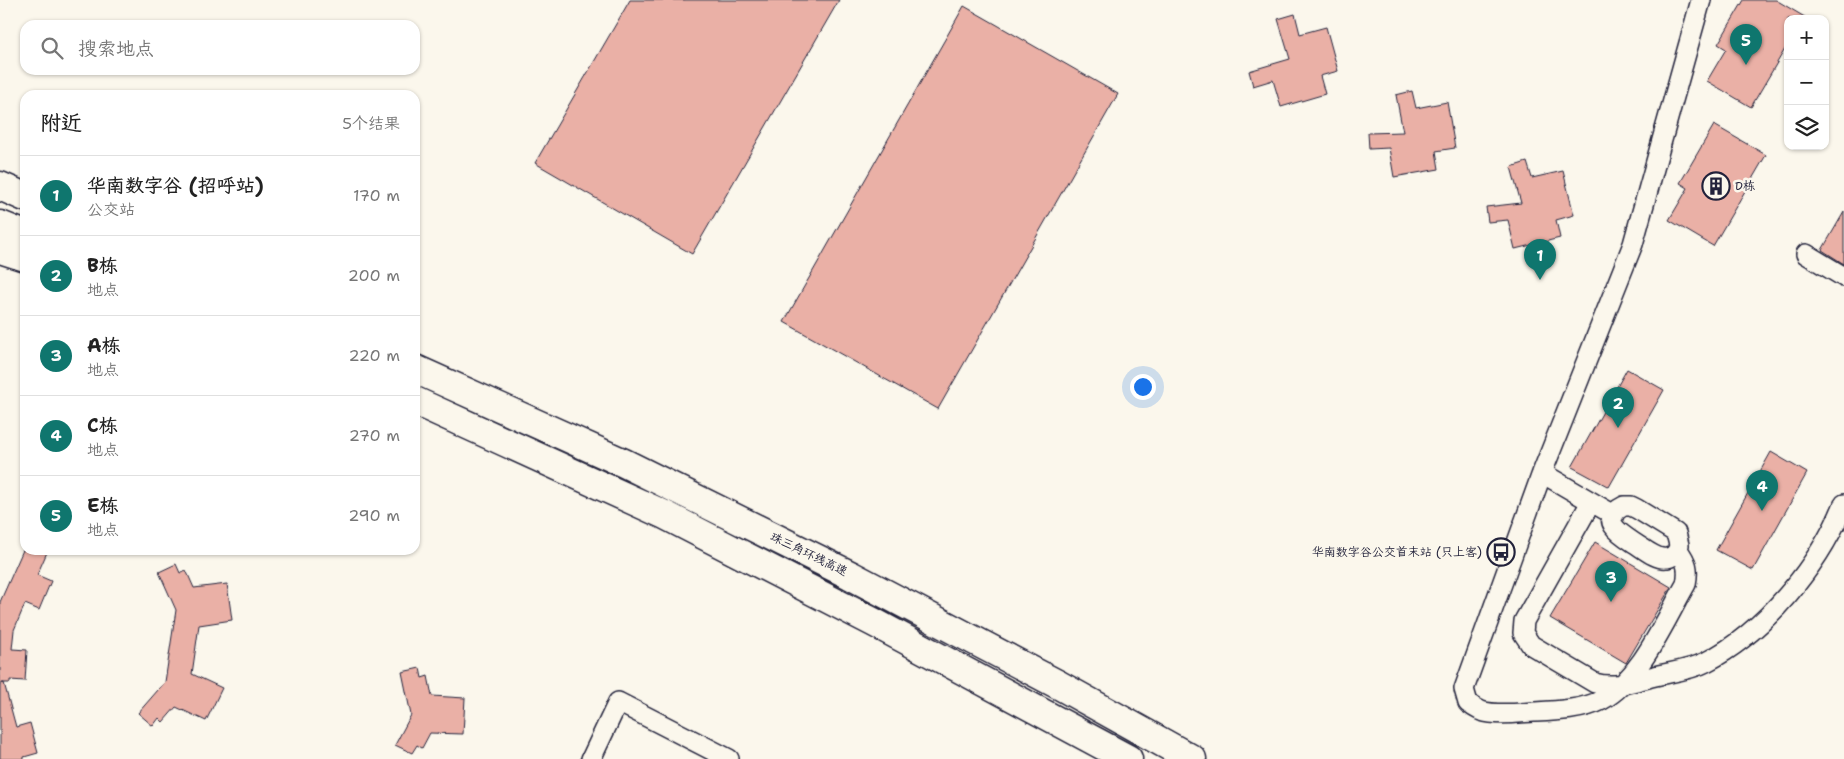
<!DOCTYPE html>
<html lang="zh">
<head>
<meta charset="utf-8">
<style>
	:root { --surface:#fff; --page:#f6f6f6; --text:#222; --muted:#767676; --line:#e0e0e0; --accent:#0f766e }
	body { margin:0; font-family:"Shantell Sans","LXGW WenKai TC",sans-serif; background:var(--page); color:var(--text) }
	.controls { position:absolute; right:15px; top:15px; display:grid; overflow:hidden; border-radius:10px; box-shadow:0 1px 4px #0004 }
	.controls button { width:45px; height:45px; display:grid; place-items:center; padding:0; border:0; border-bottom:1px solid var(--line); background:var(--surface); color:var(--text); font:25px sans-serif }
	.you { position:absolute; left:1142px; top:386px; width:18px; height:18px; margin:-12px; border:4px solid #fff; border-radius:50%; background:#1a73e8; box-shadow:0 0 0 8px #1a73e833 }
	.badge { display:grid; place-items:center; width:32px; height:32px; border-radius:50%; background:var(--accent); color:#fff; font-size:16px; font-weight:700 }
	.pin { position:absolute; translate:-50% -41px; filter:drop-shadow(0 1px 2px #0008) }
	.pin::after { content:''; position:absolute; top:26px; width:18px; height:15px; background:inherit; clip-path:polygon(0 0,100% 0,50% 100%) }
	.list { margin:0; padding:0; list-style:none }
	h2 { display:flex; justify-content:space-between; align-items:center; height:65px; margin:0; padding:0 20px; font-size:21px }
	h2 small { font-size:16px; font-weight:400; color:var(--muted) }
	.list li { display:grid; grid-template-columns:32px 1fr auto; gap:15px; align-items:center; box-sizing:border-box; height:80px; padding:0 20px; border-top:1px solid var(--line) }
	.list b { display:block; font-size:19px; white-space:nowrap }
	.list p { margin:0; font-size:16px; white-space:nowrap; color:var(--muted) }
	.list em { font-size:16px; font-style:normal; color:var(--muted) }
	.icon { flex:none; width:28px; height:28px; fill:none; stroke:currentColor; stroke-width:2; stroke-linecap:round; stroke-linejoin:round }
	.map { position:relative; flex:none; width:1844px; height:759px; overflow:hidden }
	.search { position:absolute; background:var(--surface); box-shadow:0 1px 4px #0004; left:20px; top:20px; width:400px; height:55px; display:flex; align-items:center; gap:12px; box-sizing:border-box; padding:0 18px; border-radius:15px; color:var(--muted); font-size:19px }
	.panel { position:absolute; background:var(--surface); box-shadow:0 1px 4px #0004; left:20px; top:90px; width:400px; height:465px; border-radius:15px }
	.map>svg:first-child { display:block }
</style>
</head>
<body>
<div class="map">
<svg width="1844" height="759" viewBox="0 0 1844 759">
	<rect width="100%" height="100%" fill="#fbf7ec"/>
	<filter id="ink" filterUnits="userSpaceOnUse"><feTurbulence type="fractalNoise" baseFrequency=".02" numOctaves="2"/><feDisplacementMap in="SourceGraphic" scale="10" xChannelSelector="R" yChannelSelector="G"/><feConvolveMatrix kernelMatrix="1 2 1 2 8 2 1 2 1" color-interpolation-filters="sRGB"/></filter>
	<g filter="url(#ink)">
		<!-- building -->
		<path fill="#eab0a6" stroke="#22223b" d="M630,0H839L692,254L535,163Z
			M1744,0H1776L1808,19H1788V44L1751,107L1707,81L1726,49L1718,44Z
			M964,6L1118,94L938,409L784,322Z
			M1295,14L1300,34L1326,27L1338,71L1320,76L1325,94L1281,107L1273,80L1253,86L1249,71L1290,59L1278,19Z
			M1412,91L1416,108L1447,102L1455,148L1436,151L1439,169L1394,177L1389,148L1369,149L1368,133L1403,132L1396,95Z
			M1714,125L1766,155L1713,246L1669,220L1688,188L1680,183Z
			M1527,162L1532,178L1563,171L1574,215L1556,220L1560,238L1515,249L1508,220L1488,222L1486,207L1521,203L1511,167Z
			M1844,212V264L1822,250Z
			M1627,369L1664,390L1609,487L1572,467Z
			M1771,452L1807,473L1753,570L1716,550Z
			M1595,542L1671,587L1626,663L1550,618Z
			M23,550H48L37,575L51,581L39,610L25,604L14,630L12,649L27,650L25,681L10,680V683H0V602Z
			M176,564L180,573L186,570L194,588L227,584L232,620L199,625L192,674L222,688L206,721L176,707L163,722L159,718L153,726L138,713L165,682L176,610L159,572Z
			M420,668L422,678L428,676L432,696L465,698L463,734L430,733L422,748L417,745L412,753L395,745L411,715L402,672Z
			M4,683L16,727L30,723L38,753L24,757V759H0V684Z"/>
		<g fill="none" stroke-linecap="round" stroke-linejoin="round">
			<!-- minor casing -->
			<g stroke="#22223b" stroke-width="22">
				<path id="minor" d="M1806,254L1844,277
					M1542,473L1614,515
					M1591,502L1524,621L1523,633L1531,645L1595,683C1615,689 1635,681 1655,676C1671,672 1691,670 1706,662C1765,632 1820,564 1844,504
					M1624,506H1631L1637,509L1676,533L1679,545C1678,551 1674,557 1667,558C1657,560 1644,549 1636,544C1622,535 1596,520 1624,506Z
					M1678,550C1687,562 1689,569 1686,584C1664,622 1641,678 1602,700C1583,710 1556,711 1534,712C1518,713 1497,716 1481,711C1477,709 1472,706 1468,703L1464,689L1542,473L1633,244L1701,0
					M591,759L618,702L729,759"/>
			</g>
			<!-- highway casing -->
			<g stroke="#22223b" stroke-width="31">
				<path id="highway" d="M0,186L25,197
					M0,225L25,235
					M0,249L25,257
					M415,369L624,463L850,575L1059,685L1192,759
					M415,401L665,515L875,623L1128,759"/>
			</g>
			<!-- minor -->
			<use href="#minor" stroke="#fbf7ec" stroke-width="19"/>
			<!-- highway -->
			<use href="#highway" stroke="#fbf7ec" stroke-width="28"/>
		</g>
	</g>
	<!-- icons -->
	<defs>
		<g id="building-ring" transform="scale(1.4375)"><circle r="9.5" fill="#fbf7ec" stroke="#22223b" stroke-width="1.5"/><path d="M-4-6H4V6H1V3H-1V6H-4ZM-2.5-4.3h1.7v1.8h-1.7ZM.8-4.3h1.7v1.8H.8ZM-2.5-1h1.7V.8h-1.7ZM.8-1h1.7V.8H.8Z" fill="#22223b"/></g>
		<g id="bus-ring" transform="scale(1.4375)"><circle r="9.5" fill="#fbf7ec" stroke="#22223b" stroke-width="1.5"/><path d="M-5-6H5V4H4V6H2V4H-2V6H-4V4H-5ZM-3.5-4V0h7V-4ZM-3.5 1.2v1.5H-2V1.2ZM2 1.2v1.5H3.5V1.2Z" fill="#22223b"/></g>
	</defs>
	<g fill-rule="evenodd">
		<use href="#building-ring" x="1716" y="186"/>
		<use href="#bus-ring" x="1501" y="552"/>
	</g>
	<g text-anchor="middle" stroke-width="5" stroke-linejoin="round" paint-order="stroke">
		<!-- poi labels -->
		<g font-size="12" fill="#22223b" stroke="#fbf7ec" text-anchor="start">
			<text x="1735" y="190">D栋</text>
			<text x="1482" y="556" text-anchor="end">华南数字谷公交首末站 (只上客)</text>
		</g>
		<!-- street labels -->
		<g font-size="12" fill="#22223b" stroke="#fbf7ec">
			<text transform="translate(809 554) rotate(26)" y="4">珠三角环线高速</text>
		</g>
	</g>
</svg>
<div class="controls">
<button>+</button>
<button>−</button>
<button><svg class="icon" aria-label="layers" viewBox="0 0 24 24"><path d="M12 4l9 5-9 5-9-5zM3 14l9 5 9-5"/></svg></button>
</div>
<div class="you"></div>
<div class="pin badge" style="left:1540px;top:280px">1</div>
<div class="pin badge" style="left:1618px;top:428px">2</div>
<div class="pin badge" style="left:1611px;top:602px">3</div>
<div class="pin badge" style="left:1762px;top:511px">4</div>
<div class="pin badge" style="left:1746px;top:65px">5</div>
<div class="search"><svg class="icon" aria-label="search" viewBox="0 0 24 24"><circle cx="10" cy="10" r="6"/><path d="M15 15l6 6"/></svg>搜索地点</div>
<section class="panel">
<h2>附近<small>5个结果</small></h2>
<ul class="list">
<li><span class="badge">1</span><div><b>华南数字谷 (招呼站)</b><p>公交站</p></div><em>170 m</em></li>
<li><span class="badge">2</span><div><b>B栋</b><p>地点</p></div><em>200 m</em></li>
<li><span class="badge">3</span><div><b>A栋</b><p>地点</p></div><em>220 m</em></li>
<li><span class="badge">4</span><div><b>C栋</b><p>地点</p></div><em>270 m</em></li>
<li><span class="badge">5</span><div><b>E栋</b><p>地点</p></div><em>290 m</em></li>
</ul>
</section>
</div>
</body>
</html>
